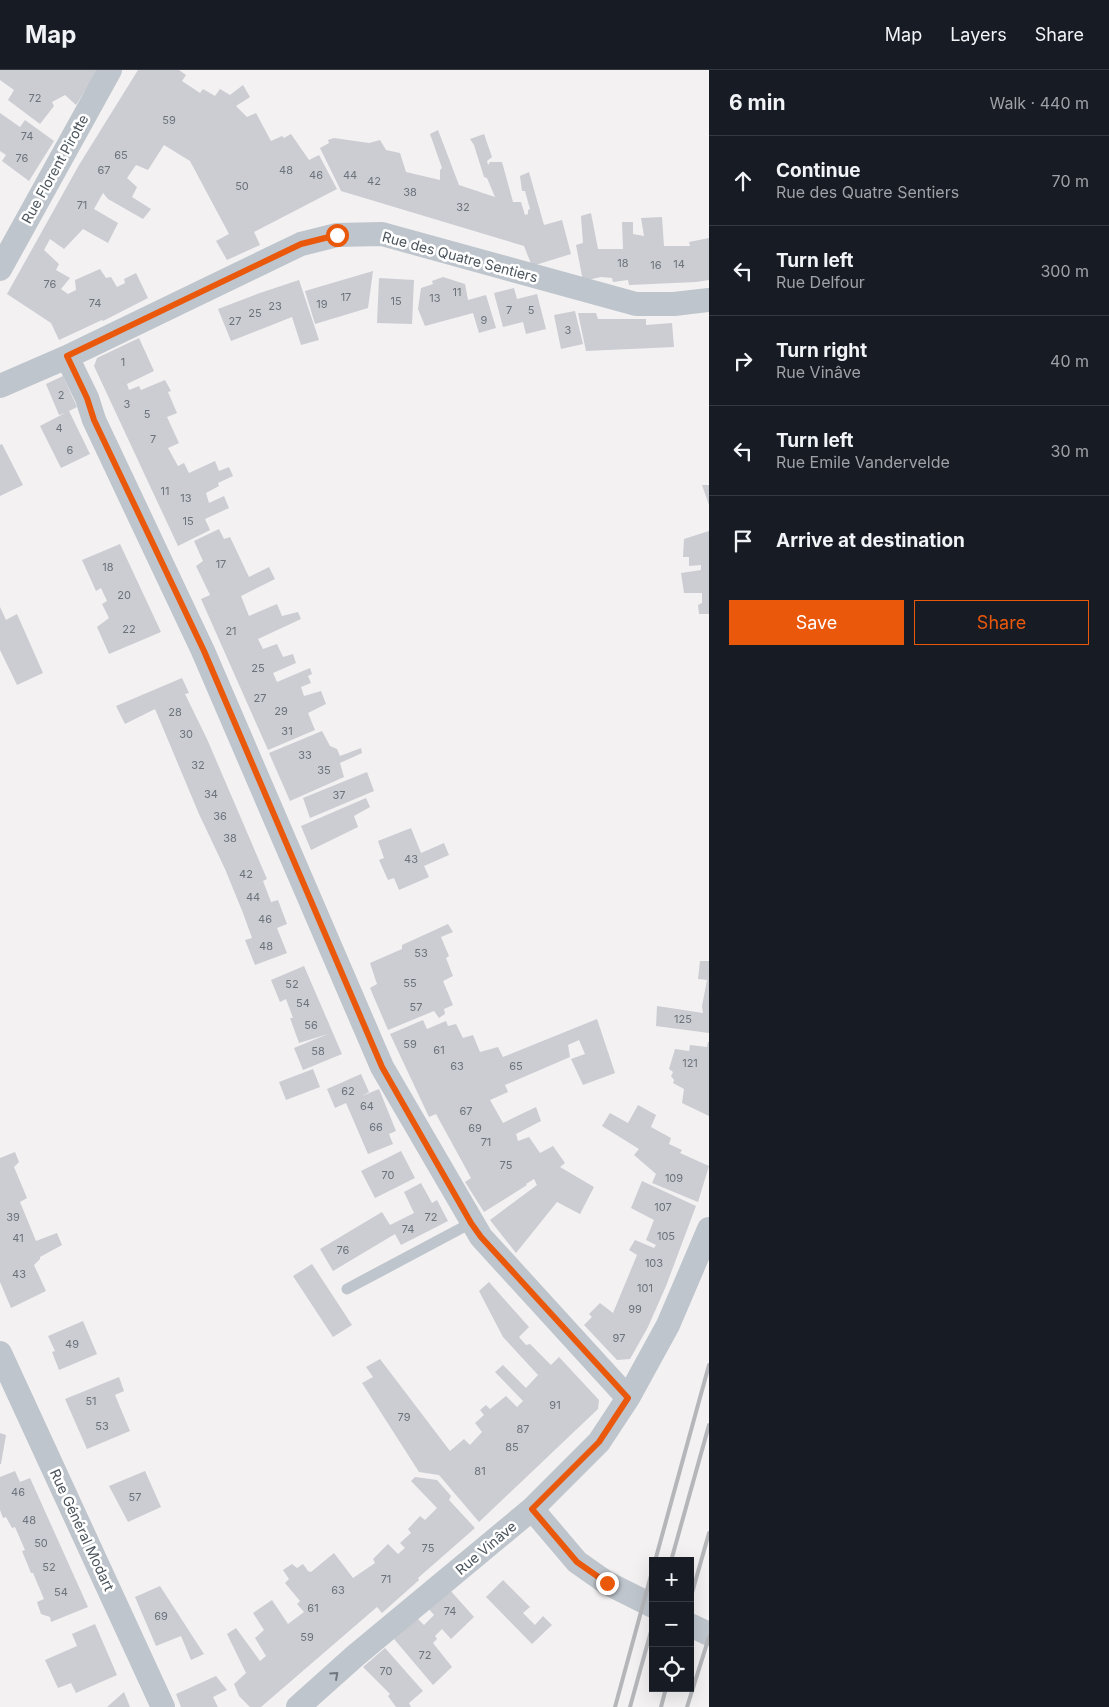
<!DOCTYPE html>
<html lang="en">
<head>
<meta charset="utf-8">
<style>
	:root { --surface:#171b24; --page:#242831; --text:#f1f3f6; --muted:#9ea1a6; --line:#363941; --accent:#ea580c }
	body { margin:0; font-family:Inter,sans-serif; background:var(--page); color:var(--text) }
	.controls { position:absolute; right:15px; bottom:15px; display:grid; overflow:hidden; border-radius:0px; box-shadow:0 5px 20px #0002 }
	.controls button { width:45px; height:45px; display:grid; place-items:center; padding:0; border:0; border-bottom:1px solid var(--line); background:var(--surface); color:var(--text); font:25px sans-serif }
	.stop { position:absolute; width:15px; height:15px; margin:-11px; border:4px solid #ea580c; border-radius:50%; background:#fff }
	.stop.end { background:#ea580c; border-color:#fff; box-shadow:0 1px 5px #0008 }
	.list { margin:0; padding:0; list-style:none }
	h2 { display:flex; justify-content:space-between; align-items:center; height:65px; margin:0; padding:0 20px; font-size:21px }
	h2 small { font-size:16px; font-weight:400; color:var(--muted) }
	.list li { display:grid; grid-template-columns:32px 1fr auto; gap:15px; align-items:center; box-sizing:border-box; height:90px; padding:0 20px; border-top:1px solid var(--line) }
	.list b { display:block; font-size:19px; white-space:nowrap }
	.list p { margin:0; font-size:16px; white-space:nowrap; color:var(--muted) }
	.list em { font-size:16px; font-style:normal; color:var(--muted) }
	.actions { display:flex; gap:10px; padding:15px 20px }
	.actions a { flex:1; padding:11px 0; border:1px solid var(--accent); border-radius:0px; text-align:center; font-size:18px; color:var(--accent) }
	.actions .main { background:var(--accent); color:#fff }
	.icon { flex:none; width:28px; height:28px; fill:none; stroke:currentColor; stroke-width:2; stroke-linecap:round; stroke-linejoin:round }
	.map { position:relative; flex:none; width:709px; height:1637px; overflow:hidden }
	header { display:flex; align-items:center; gap:30px; box-sizing:border-box; height:70px; padding:0 25px; background:var(--surface); border-bottom:1px solid var(--line) }
	header strong { font-size:24px }
	nav { display:flex; gap:28px; margin-inline-start:auto; font-size:18px }
	main { display:flex }
	aside { flex:1; background:var(--surface) }
	.map>svg:first-child { display:block }
</style>
</head>
<body>
<header>
<strong>Map</strong>
<nav><a>Map</a><a>Layers</a><a>Share</a></nav>
</header>
<main>
<div class="map">
<svg width="709" height="1637" viewBox="0 0 709 1637">
	<rect width="100%" height="100%" fill="#f3f1f1"/>
	<!-- building -->
	<path fill="#cbcdd3" d="M0,0H98L76,35L65,25L52,32L54,36L40,54L8,30L14,20L0,10Z
		M138,0H179L186,5L182,11L200,23L203,19L215,26L220,19L230,25L243,15L250,27L236,36L247,47L256,43L271,71L282,66L284,68L291,64L309,90L319,85L337,119L254,162L260,175L227,190L216,171L229,164L190,91L164,75L148,100L136,95L127,108L137,117L132,127L151,139L143,149L108,129L103,123L94,139L118,153L108,173L83,159L64,179L50,169L44,180L59,194L56,200L70,208L61,219L68,224L76,220L75,210L100,199L106,208L111,207L117,217L125,213L124,209L136,203L148,228L103,251L102,250L59,270L51,253L7,224L79,95Z
		M0,43L20,57L25,50L54,71L29,111L2,91L6,85L0,81Z
		M438,60L459,115L495,127L487,108L484,107L474,75L470,69L484,64L492,87L487,91L488,95L490,92H502L513,132H521L525,145L528,144V140L530,139L525,121H522L520,106L529,102L544,155L562,150L571,184L532,196L524,176L341,121L320,78L329,73L328,70L334,68L369,73L380,70L386,80L400,83L406,102L440,110V100L442,98L430,64Z
		M591,143L598,179H623L622,152H633V164L644,166L641,148L662,147L664,176H690L689,172L709,168V210L696,212L629,215L628,210L613,212L612,208L601,207L583,211L576,175L583,173L581,146Z
		M373,201L368,238L315,254L305,221Z
		M443,207L465,214L468,230L486,225L496,258L479,263L473,243L425,256L418,239L421,218L433,214L432,211Z
		M379,208L414,210L412,254L377,253Z
		M299,210L319,270L301,275L292,247L231,271L218,239L257,224Z
		M514,218L517,229L537,224L546,259L526,264L523,252L503,257L494,223Z
		M575,241L583,274L561,279L554,245Z
		M578,243H596L598,249H646V255L672,253L674,277L586,281Z
		M139,268L154,301L127,314L129,320L139,316L141,320L165,310L171,321L168,322L177,343L167,347L179,373L168,378L178,396L184,393L189,403L215,391L219,401L229,397L233,406L218,413L219,416L206,423L209,433L224,426L229,438L205,449L210,460L178,476L94,296L97,288Z
		M63,306L77,337L69,341L90,384L61,398L40,356L65,343L59,345L46,314Z
		M2,374L23,415L0,426V375Z
		M702,415H709V435Z
		M219,459L224,469L230,467L249,507L269,497L275,509L241,526L249,546L277,534L282,546L298,542L301,549L258,569L263,579L277,574L283,587L293,584L296,593L273,603L277,612L310,598L312,604L308,606L311,613L301,617L304,626L321,621L326,634L308,643L315,660L268,680L201,529L210,525L196,496L203,491L194,471Z
		M709,461V544H699L698,535L702,533V523H684L681,503L701,500V495L689,496V487H683L684,469Z
		M120,474L161,562L109,584L97,557L109,548L102,534L107,531L101,518L96,521L82,490Z
		M0,537L6,550L17,544L43,603L17,615L0,580Z
		M182,608L189,623L185,624L207,669L267,809L263,811L271,832L278,830L287,854L277,858L287,883L255,895L245,870L252,868L243,843L225,799L199,744L155,639L125,654L116,636Z
		M322,661L330,676L337,679L340,686L361,678L362,683L340,693L344,707L290,731L269,683Z
		M367,702L374,721L310,748L303,728Z
		M366,728L370,737L354,746L358,757L311,780L301,756Z
		M411,758L421,783L444,773L449,785L424,796L429,807L399,820L394,808L388,810L379,790L384,788L378,771Z
		M448,854L453,862L441,867L449,886L446,888L453,906L443,911L453,935L444,939L445,944L439,948L434,941L388,960L370,918L377,914L370,893L402,879V875Z
		M700,891H709V963L656,956L657,936L703,943L702,936L707,910L698,909Z
		M304,896L342,984L303,1000L294,978L328,964L299,973L290,948H293L286,929L280,932L271,910Z
		M597,949L615,1003L583,1015L571,989L585,984L579,970L568,975L570,987L505,1015L508,1022L490,1030L503,1053L536,1037L541,1051L516,1064L518,1071L529,1067L540,1083L553,1076L565,1093L560,1097L594,1117L580,1144L557,1132L516,1183L490,1150L537,1115L534,1109L526,1114L527,1115L484,1142L465,1112L471,1108L436,1044L429,1047L390,964L423,950L427,959L446,951L448,956L456,954L463,968L473,965L480,982L498,977L503,987Z
		M708,972H709V1046L682,1033L684,1019L673,1013L674,1010L671,1006L673,1002L669,999L675,979L689,981L690,975L707,977Z
		M313,999L320,1017L286,1030L279,1012Z
		M361,1004L369,1022L362,1026L379,1019L396,1061L389,1064L393,1074L368,1084L346,1033L335,1038L327,1019Z
		M638,1035L656,1045L651,1057L671,1068L669,1074L682,1080L680,1083L709,1096L698,1132L652,1113L656,1104L634,1085L639,1079L602,1056L610,1043L628,1053Z
		M401,1081L415,1108L375,1128L361,1101Z
		M15,1082L19,1092L14,1097L27,1128L20,1132L36,1171L57,1163L62,1175L40,1187V1189L34,1195L46,1221L11,1238L0,1212V1088Z
		M642,1111L696,1136L666,1216L648,1257L630,1289L617,1290L584,1255L592,1247L589,1244L600,1233L613,1243L637,1185L629,1180L635,1170L654,1178L656,1175L646,1170L654,1150L631,1138Z
		M421,1113L432,1133L437,1130L448,1151L401,1175L395,1164L333,1201L320,1179L382,1142L390,1155L414,1143L404,1122Z
		M312,1194L352,1255L333,1267L293,1206Z
		M489,1212L529,1257L519,1267L526,1275L530,1274L551,1295L559,1287L599,1330L598,1339L479,1452L439,1405L419,1402L362,1313L373,1307L366,1297L380,1289L450,1381L464,1369L470,1375L482,1362L475,1353L484,1345L480,1340L486,1335L490,1339L506,1326L517,1337L523,1331L495,1302L503,1295L526,1318L538,1305L503,1267L479,1221Z
		M83,1251L97,1284L59,1300L52,1282L55,1281L48,1266Z
		M119,1307L124,1321L115,1325L130,1361L87,1379L65,1329Z
		M0,1363L6,1365L1,1394H0Z
		M15,1401L20,1412L30,1408L88,1537L51,1552L50,1547L41,1544L37,1532L44,1529L33,1503H31L22,1481L25,1480L15,1457L12,1458L6,1447L3,1448L0,1440V1407Z
		M145,1401L161,1437L128,1452L109,1416Z
		M415,1407L437,1410L451,1426L449,1430L475,1458L418,1508L419,1510L382,1543L377,1537L261,1637H250L239,1626L234,1614L246,1603L227,1564L236,1558L260,1591L266,1586L255,1568L264,1560L253,1543L272,1530L288,1554L304,1542L297,1534L300,1531L285,1513L289,1509L283,1500L292,1494L297,1498L303,1494L308,1501L311,1502L334,1483L353,1508L375,1493L373,1489L388,1474L398,1484L405,1478L400,1473L411,1463L408,1459L420,1446L425,1450L437,1438L411,1411Z
		M503,1510L530,1537L523,1543L535,1555L543,1546L552,1555L532,1574L486,1527Z
		M160,1516L204,1584L191,1590L181,1566L156,1576L135,1527Z
		M449,1519L474,1547L451,1569L442,1559L435,1566L437,1569L433,1573L452,1597L433,1615L394,1569L417,1548L424,1555L434,1545L428,1538Z
		M95,1554L117,1605L76,1623L71,1613L58,1618L45,1590L77,1576L72,1564Z
		M385,1578L423,1621L409,1633L411,1637H396L388,1626L390,1624L363,1597Z
		M216,1606L227,1620L213,1627L218,1637H181L176,1624Z
		M124,1622L130,1637H107Z"/>
	<g fill="none" stroke-linecap="round" stroke-linejoin="round">
		<!-- lane -->
		<path stroke="#bec5cc" stroke-width="11" d="M347,1219L471,1153"/>
		<!-- street -->
		<path stroke="#bec5cc" stroke-width="24" d="M0,199L110,0
			M67,287L87,328L94,350L203,581L382,997L481,1167L628,1328
			M0,316L67,287L301,174L337,165L382,164L636,234H674L709,230
			M0,1283L163,1637
			M532,1439L577,1492L607,1513L653,1536
			M690,1555L709,1564
			M298,1637L355,1586L532,1439L599,1372L628,1328L668,1255L709,1159"/>
		<!-- rail -->
		<path stroke="#b4b6ba" stroke-width="4" d="M655,1491L709,1295
			M671,1491L709,1355
			M690,1530L709,1463
			M615,1637L653,1498
			M630,1637L653,1554
			M661,1637L666,1618
			M687,1637L709,1567"/>
	</g>
	<!-- one-way arrows -->
	<defs><path id="oneway-chevron" d="M-2-3.5L2.5 0L-2 3.5" fill="none" stroke-width="1.6" stroke-linecap="round" stroke-linejoin="round" transform="scale(1.25)"/></defs>
	<use stroke="#6e767e" href="#oneway-chevron" transform="translate(335 1605) rotate(-42)"/>
	<g fill="none" stroke-linecap="round" stroke-linejoin="round">
		<!-- route -->
		<path stroke="#ea580c" stroke-width="6" d="M337,165L301,174L67,286L87,328L94,350L204,581L382,997L471,1153L481,1167L628,1328L599,1372L532,1439L577,1492L607,1513"/>
	</g>
	<g text-anchor="middle" stroke-width="5" stroke-linejoin="round" paint-order="stroke">
		<!-- number labels -->
		<g font-size="11" fill="#6b727a">
			<text x="35" y="32">72</text>
			<text x="169" y="54">59</text>
			<text x="27" y="70">74</text>
			<text x="121" y="89">65</text>
			<text x="22" y="92">76</text>
			<text x="104" y="104">67</text>
			<text x="286" y="104">48</text>
			<text x="316" y="109">46</text>
			<text x="350" y="109">44</text>
			<text x="374" y="115">42</text>
			<text x="242" y="120">50</text>
			<text x="410" y="126">38</text>
			<text x="82" y="139">71</text>
			<text x="463" y="141">32</text>
			<text x="623" y="197">18</text>
			<text x="679" y="198">14</text>
			<text x="656" y="199">16</text>
			<text x="50" y="218">76</text>
			<text x="457" y="226">11</text>
			<text x="346" y="231">17</text>
			<text x="435" y="232">13</text>
			<text x="396" y="235">15</text>
			<text x="95" y="237">74</text>
			<text x="322" y="238">19</text>
			<text x="275" y="240">23</text>
			<text x="509" y="244">7</text>
			<text x="531" y="244">5</text>
			<text x="255" y="247">25</text>
			<text x="484" y="254">9</text>
			<text x="235" y="255">27</text>
			<text x="568" y="264">3</text>
			<text x="123" y="296">1</text>
			<text x="61" y="329">2</text>
			<text x="127" y="338">3</text>
			<text x="147" y="348">5</text>
			<text x="59" y="362">4</text>
			<text x="153" y="373">7</text>
			<text x="70" y="384">6</text>
			<text x="165" y="425">11</text>
			<text x="186" y="432">13</text>
			<text x="188" y="455">15</text>
			<text x="221" y="498">17</text>
			<text x="108" y="501">18</text>
			<text x="124" y="529">20</text>
			<text x="129" y="563">22</text>
			<text x="231" y="565">21</text>
			<text x="258" y="602">25</text>
			<text x="260" y="632">27</text>
			<text x="281" y="645">29</text>
			<text x="175" y="646">28</text>
			<text x="287" y="665">31</text>
			<text x="186" y="668">30</text>
			<text x="305" y="689">33</text>
			<text x="198" y="699">32</text>
			<text x="324" y="704">35</text>
			<text x="211" y="728">34</text>
			<text x="339" y="729">37</text>
			<text x="220" y="750">36</text>
			<text x="230" y="772">38</text>
			<text x="411" y="793">43</text>
			<text x="246" y="808">42</text>
			<text x="253" y="831">44</text>
			<text x="265" y="853">46</text>
			<text x="266" y="880">48</text>
			<text x="421" y="887">53</text>
			<text x="410" y="917">55</text>
			<text x="292" y="918">52</text>
			<text x="303" y="937">54</text>
			<text x="416" y="941">57</text>
			<text x="683" y="953">125</text>
			<text x="311" y="959">56</text>
			<text x="410" y="978">59</text>
			<text x="439" y="984">61</text>
			<text x="318" y="985">58</text>
			<text x="690" y="997">121</text>
			<text x="457" y="1000">63</text>
			<text x="516" y="1000">65</text>
			<text x="348" y="1025">62</text>
			<text x="367" y="1040">64</text>
			<text x="466" y="1045">67</text>
			<text x="376" y="1061">66</text>
			<text x="475" y="1062">69</text>
			<text x="486" y="1076">71</text>
			<text x="506" y="1099">75</text>
			<text x="388" y="1109">70</text>
			<text x="674" y="1112">109</text>
			<text x="663" y="1141">107</text>
			<text x="13" y="1151">39</text>
			<text x="431" y="1151">72</text>
			<text x="408" y="1163">74</text>
			<text x="666" y="1170">105</text>
			<text x="18" y="1172">41</text>
			<text x="343" y="1184">76</text>
			<text x="654" y="1197">103</text>
			<text x="19" y="1208">43</text>
			<text x="645" y="1222">101</text>
			<text x="635" y="1243">99</text>
			<text x="619" y="1272">97</text>
			<text x="72" y="1278">49</text>
			<text x="91" y="1335">51</text>
			<text x="555" y="1339">91</text>
			<text x="404" y="1351">79</text>
			<text x="102" y="1360">53</text>
			<text x="523" y="1363">87</text>
			<text x="512" y="1381">85</text>
			<text x="480" y="1405">81</text>
			<text x="18" y="1426">46</text>
			<text x="135" y="1431">57</text>
			<text x="29" y="1454">48</text>
			<text x="41" y="1477">50</text>
			<text x="428" y="1482">75</text>
			<text x="49" y="1501">52</text>
			<text x="386" y="1513">71</text>
			<text x="338" y="1524">63</text>
			<text x="61" y="1526">54</text>
			<text x="313" y="1542">61</text>
			<text x="450" y="1545">74</text>
			<text x="161" y="1550">69</text>
			<text x="307" y="1571">59</text>
			<text x="425" y="1589">72</text>
			<text x="386" y="1605">70</text>
		</g>
		<!-- street labels -->
		<g font-size="14" fill="#4b545c" stroke="#fff">
			<text transform="translate(55 99) rotate(-61)" y="5">Rue Florent Pirotte</text>
			<text transform="translate(460 187) rotate(15)" y="5">Rue des Quatre Sentiers</text>
			<text transform="translate(82 1460) rotate(65)" y="5">Rue Général Modart</text>
			<text transform="translate(486 1478) rotate(-40)" y="5">Rue Vinâve</text>
		</g>
	</g>
</svg>
<div class="controls">
<button>+</button>
<button>−</button>
<button><svg class="icon" aria-label="locate" viewBox="0 0 24 24"><circle cx="12" cy="12" r="6"/><path d="M12 2v4M12 18v4M2 12h4M18 12h4"/></svg></button>
</div>
<div class="stop" style="left:337px;top:165px"></div>
<div class="stop end" style="left:607px;top:1513px"></div>
</div>
<aside>
<h2>6 min<small>Walk · 440 m</small></h2>
<ul class="list">
<li><svg class="icon" aria-label="ahead" viewBox="0 0 24 24"><path d="M12 20V5M6 11l6-6 6 6"/></svg><div><b>Continue</b><p>Rue des Quatre Sentiers</p></div><em>70 m</em></li>
<li><svg class="icon" aria-label="left" viewBox="0 0 24 24"><path d="M17 20v-9H6M10 6l-5 5 5 5"/></svg><div><b>Turn left</b><p>Rue Delfour</p></div><em>300 m</em></li>
<li><svg class="icon" aria-label="right" viewBox="0 0 24 24"><path d="M7 20v-9h11M14 6l5 5-5 5"/></svg><div><b>Turn right</b><p>Rue Vinâve</p></div><em>40 m</em></li>
<li><svg class="icon" aria-label="left" viewBox="0 0 24 24"><path d="M17 20v-9H6M10 6l-5 5 5 5"/></svg><div><b>Turn left</b><p>Rue Emile Vandervelde</p></div><em>30 m</em></li>
<li><svg class="icon" aria-label="arrive" viewBox="0 0 24 24"><path d="M6 21V4h12l-3 4 3 4H6"/></svg><div><b>Arrive at destination</b></div></li>
</ul>
<div class="actions"><a class="main">Save</a><a>Share</a></div>
</aside>
</main>
</body>
</html>
